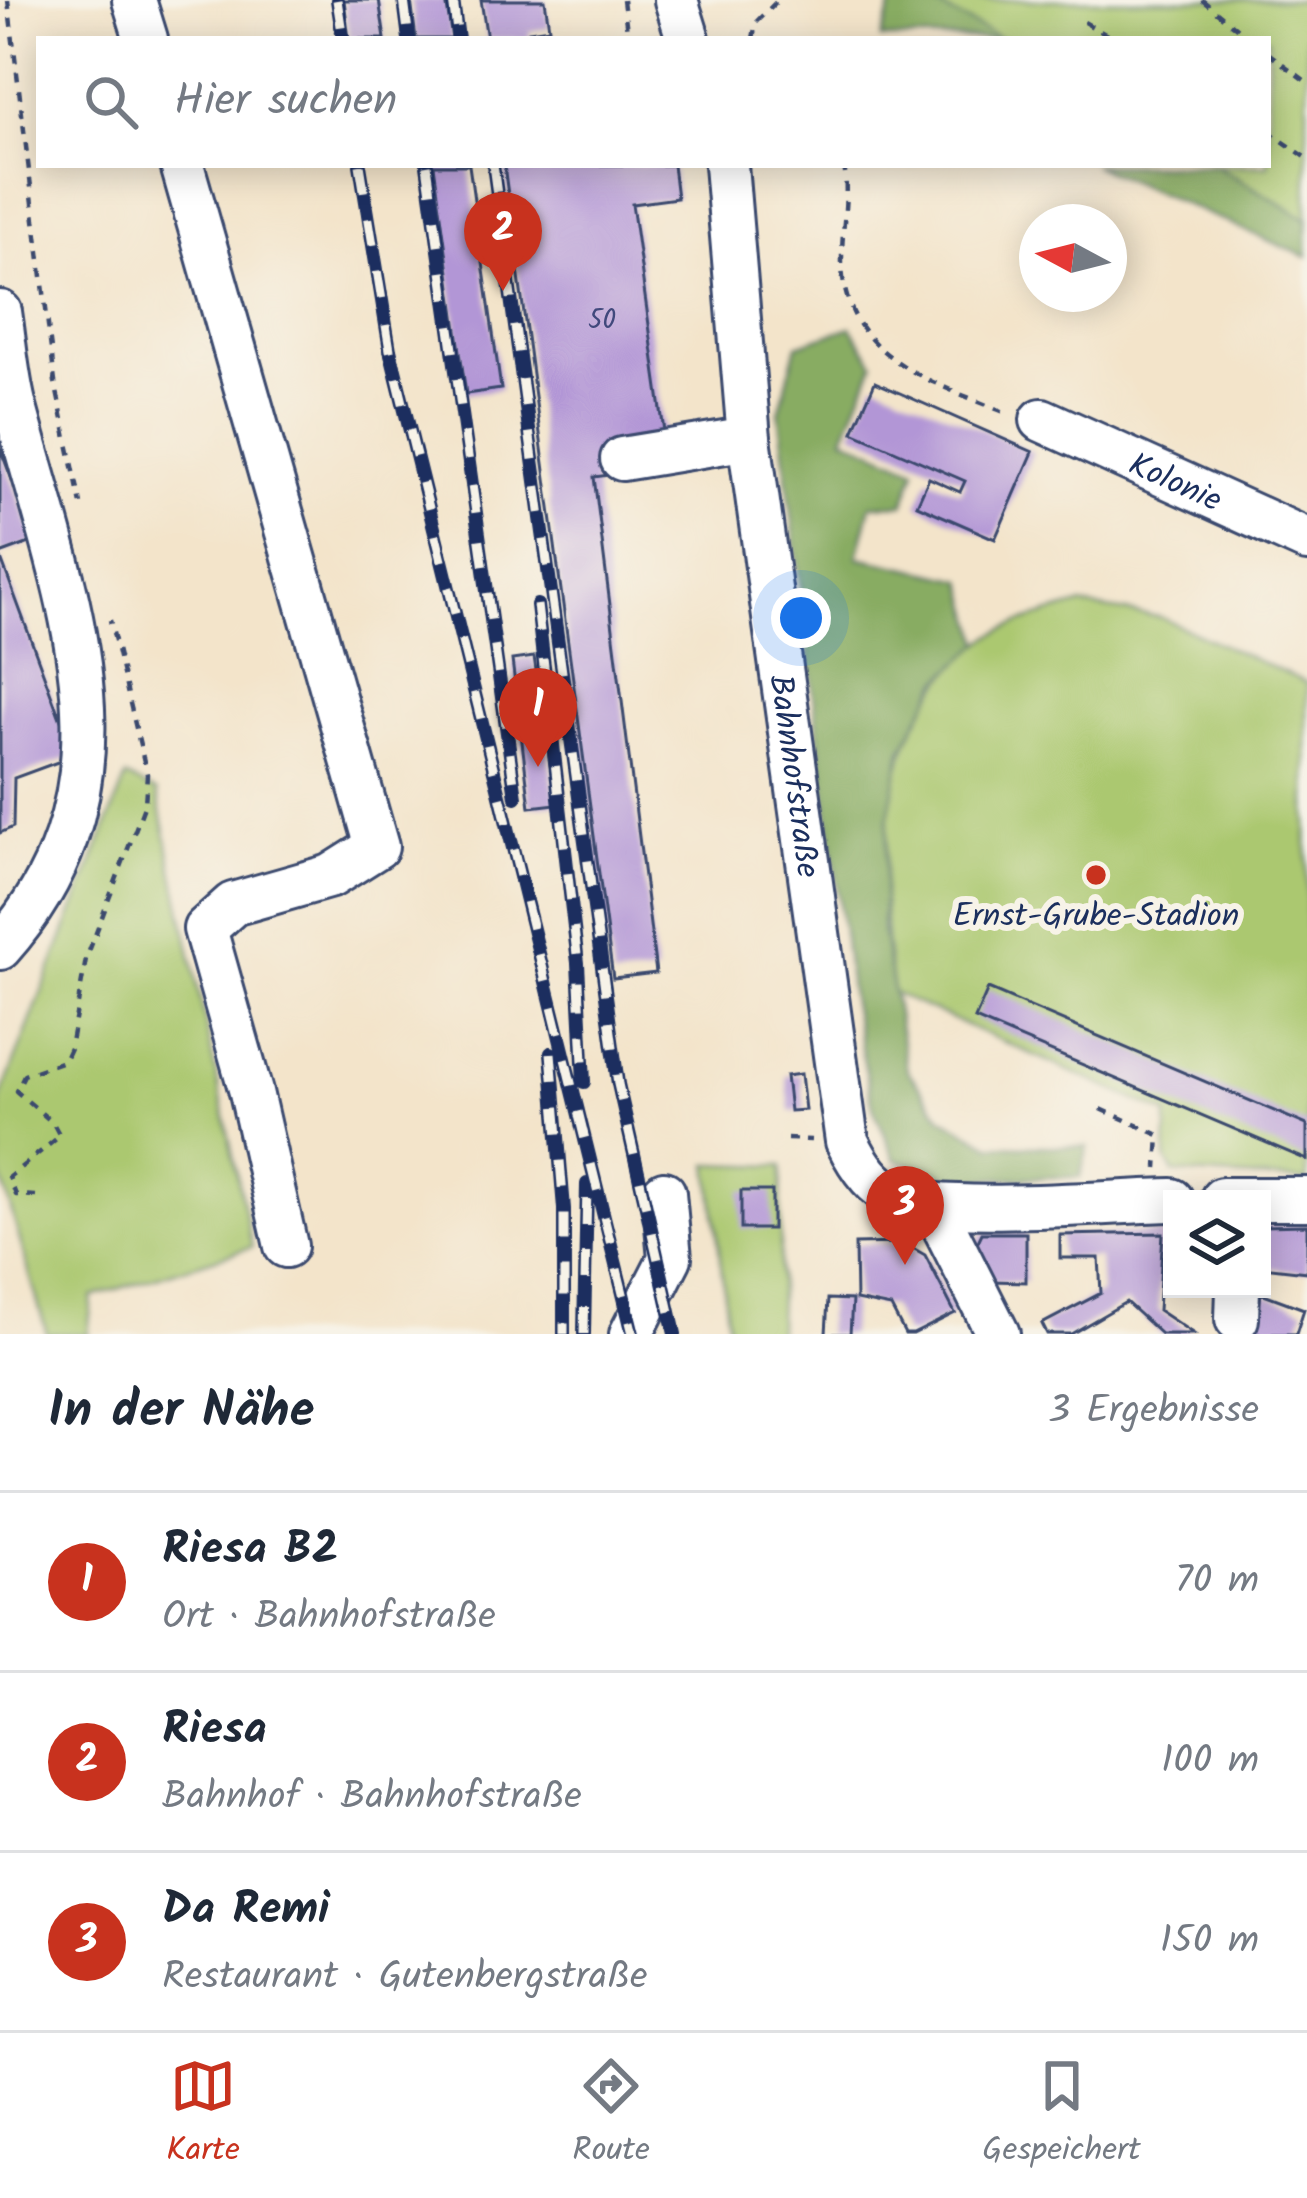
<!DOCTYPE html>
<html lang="de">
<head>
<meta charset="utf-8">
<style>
	:root { --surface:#fff; --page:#f6f6f7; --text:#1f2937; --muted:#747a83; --line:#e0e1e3; --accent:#c8321e }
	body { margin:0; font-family:Kalam,sans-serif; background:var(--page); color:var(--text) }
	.controls { position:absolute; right:36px; bottom:36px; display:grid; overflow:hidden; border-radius:0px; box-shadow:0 6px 30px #0003 }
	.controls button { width:108px; height:108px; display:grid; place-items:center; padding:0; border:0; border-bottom:3px solid var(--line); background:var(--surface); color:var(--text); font:60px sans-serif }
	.compass { position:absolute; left:1019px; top:204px; width:108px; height:108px; border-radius:50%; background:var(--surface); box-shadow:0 6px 30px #0003; rotate:277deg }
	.you { position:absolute; left:801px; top:618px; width:42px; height:42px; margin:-30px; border:9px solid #fff; border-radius:50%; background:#1a73e8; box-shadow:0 0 0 18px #1a73e833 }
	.badge { display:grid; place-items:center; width:78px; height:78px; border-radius:50%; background:var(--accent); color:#fff; font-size:39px; font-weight:700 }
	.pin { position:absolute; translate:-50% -99px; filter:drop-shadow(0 3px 6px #0008) }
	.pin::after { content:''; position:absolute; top:63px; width:42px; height:36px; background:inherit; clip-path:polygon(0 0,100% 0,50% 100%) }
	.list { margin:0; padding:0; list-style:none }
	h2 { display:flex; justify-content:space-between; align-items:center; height:156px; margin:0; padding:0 48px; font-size:51px }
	h2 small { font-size:39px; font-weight:400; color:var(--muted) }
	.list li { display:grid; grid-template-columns:78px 1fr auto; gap:36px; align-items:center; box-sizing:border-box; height:180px; padding:0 48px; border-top:3px solid var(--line) }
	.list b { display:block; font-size:45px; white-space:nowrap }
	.list p { margin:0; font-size:39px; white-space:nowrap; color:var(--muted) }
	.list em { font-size:39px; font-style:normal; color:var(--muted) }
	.icon { flex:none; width:66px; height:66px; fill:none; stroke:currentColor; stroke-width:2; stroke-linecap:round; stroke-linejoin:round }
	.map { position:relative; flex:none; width:1307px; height:1334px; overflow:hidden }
	.search { position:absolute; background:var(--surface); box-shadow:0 6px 30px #0003; left:36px; right:36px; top:36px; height:132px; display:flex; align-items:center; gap:30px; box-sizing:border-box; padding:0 42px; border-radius:0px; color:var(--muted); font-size:45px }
	.sheet { height:696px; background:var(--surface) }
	nav { display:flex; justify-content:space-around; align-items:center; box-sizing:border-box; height:168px; border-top:3px solid var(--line); background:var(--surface); font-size:33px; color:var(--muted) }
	nav a { display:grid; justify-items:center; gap:6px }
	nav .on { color:var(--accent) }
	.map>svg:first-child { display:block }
</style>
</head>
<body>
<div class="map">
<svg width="1307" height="1334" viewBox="0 0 1307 1334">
	<rect width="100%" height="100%" fill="#f7f3e8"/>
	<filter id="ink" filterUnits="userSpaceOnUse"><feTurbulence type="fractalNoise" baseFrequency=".00833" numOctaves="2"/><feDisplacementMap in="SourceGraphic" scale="24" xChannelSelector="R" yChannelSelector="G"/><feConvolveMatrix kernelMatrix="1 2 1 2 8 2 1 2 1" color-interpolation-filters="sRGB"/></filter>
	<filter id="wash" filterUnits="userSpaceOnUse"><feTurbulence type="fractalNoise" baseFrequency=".004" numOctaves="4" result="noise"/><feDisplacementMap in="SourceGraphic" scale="48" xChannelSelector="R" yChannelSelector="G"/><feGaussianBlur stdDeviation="2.7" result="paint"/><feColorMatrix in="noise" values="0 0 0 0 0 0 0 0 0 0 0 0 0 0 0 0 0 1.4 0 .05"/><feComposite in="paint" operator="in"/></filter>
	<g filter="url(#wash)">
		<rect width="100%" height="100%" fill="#f3e4ca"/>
		<!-- green -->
		<path fill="#abc86f" stroke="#637c66" stroke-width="3" d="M925,0H1307V219L1215,165H1268V39H1001Z
			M1080,605L1160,617L1307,683V1181L1174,1173L1166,1159L1167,1114L893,993C874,876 876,725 978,645C1007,623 1045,615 1080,605Z
			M126,777L157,792L252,1247L92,1297L88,1334H47L0,1172V1099Z
			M709,1164L782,1166L778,1334H729Z"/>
		<!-- forest -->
		<path fill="#88ac62" stroke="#526e60" stroke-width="3" d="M904,0H925L1001,39H881L893,2Z
			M1093,165H1215L1307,219V257Z
			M851,327L874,363L844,437L916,469L904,504L871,505L858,557L964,580L981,643L939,681L902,750L888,821L882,928L907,1070L942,1117L991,1145L1088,1147L1080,1177L954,1179L895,1159L873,1107L851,998L779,412L797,345Z"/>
		<g id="blocks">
			<!-- building -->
			<path fill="#b296d6" d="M344,0H379L385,39H349Z
				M411,0H446L452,39H416Z
				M481,0H545L549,28L529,31L530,39H487Z
				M434,165H469L501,389L466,394Z
				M504,165H673L677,198L632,204L669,467L594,477L656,973L613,978Z
				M875,382L1033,452L995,539L917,505L929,478L960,492L965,481L853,432Z
				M0,448L35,541L0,554Z
				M0,556L74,756L14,778L13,827L0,833Z
				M534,657L556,804L530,807L512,660Z
				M988,989L1307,1125V1160L975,1019Z
				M801,1074L805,1110L790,1111L786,1076Z
				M741,1191H772V1229H741Z
				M1307,1225V1272L1262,1267V1226Z
				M982,1233H1026V1282L992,1281L975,1248Z
				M1163,1233L1158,1310L1194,1334H1161L1126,1302L1071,1334H1047L1042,1324L1101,1293L1099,1258H1060V1235Z
				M904,1243L925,1255L955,1313L913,1334H905L891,1307L856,1300L855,1244Z
				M1261,1293L1304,1309L1296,1334H1255Z
				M828,1299L852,1300L850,1334H826Z"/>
		</g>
	</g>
	<g filter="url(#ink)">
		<use href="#blocks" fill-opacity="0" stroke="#3b4a6e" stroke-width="3"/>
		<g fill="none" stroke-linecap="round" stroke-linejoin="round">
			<!-- minor casing -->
			<g stroke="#3b4a6e" stroke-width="48">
				<g id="minor">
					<path d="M134,0L146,39"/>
					<path d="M676,0L688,39"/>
					<path d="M182,165L377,847L331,876L233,904L205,929L251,1092L286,1246"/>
					<path id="s1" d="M726,165L749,438L847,1141C857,1162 871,1185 894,1196C939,1217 1113,1201 1172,1200"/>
					<path d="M0,312C5,345 7,379 16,411C65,596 147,783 0,948"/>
					<path id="s2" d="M1042,420L1307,540"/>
					<path d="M622,459L749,438"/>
					<path d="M1222,1199H1307"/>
					<path d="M933,1205L998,1334"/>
					<path d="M1237,1319L1238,1289"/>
					<path d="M631,1334L670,1258L664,1193"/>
				</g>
			</g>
			<!-- path -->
			<path stroke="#3b4a6e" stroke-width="4.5" stroke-dasharray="9 9" stroke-linecap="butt" d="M8,0L55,382L81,504
				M623,0L628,39
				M1202,0L1250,39
				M1084,22L1114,39
				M753,39L756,22L778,0
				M1268,53L1307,82
				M1268,131L1307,158
				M792,165H813
				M844,165C849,196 842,226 842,257C840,357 933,382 1009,414
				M1101,1109L1159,1135L1157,1168
				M787,1139L811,1140
				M36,1196L16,1195L9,1177L60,1136L53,1123L16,1091L24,1075L64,1061L70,1048L86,959L145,804L147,774L110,620"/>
			<!-- minor -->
			<use href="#minor" stroke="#fff" stroke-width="42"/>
			<!-- rail casing -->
			<g stroke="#1b2f5e" stroke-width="14">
				<path id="rail" d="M337,0L343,39
					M404,0L409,39
					M453,0L458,39
					M360,165L390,350L633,1334
					M427,165L516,797
					M493,165L618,1084L675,1334
					M537,605L578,963L584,1082
					M551,1053L564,1209V1334
					M584,1334L587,1184"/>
			</g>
			<!-- rail -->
			<use href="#rail" stroke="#f7f3e8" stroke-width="9" stroke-dasharray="27" stroke-linecap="butt"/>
		</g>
	</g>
	<!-- markers -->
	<circle fill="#c8321e" stroke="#f7f3e8" stroke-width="4.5" cx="1096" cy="875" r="12"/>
	<g text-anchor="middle" stroke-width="12" stroke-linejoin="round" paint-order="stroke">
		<!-- number labels -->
		<g font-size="27" fill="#41497c">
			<text x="602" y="328">50</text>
		</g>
		<!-- street labels -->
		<g font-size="33" fill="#1b2f5e" stroke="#f7f3e8">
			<text dy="12" stroke="none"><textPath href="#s2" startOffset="147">Kolonie</textPath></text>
			<text dy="12" stroke="none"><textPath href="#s1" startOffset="615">Bahnhofstraße</textPath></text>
		</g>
		<!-- poi labels -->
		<g font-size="33" fill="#1b2f5e" stroke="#f7f3e8">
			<text x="1096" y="926">Ernst-Grube-Stadion</text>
		</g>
	</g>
</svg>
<div class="controls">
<button><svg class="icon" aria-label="layers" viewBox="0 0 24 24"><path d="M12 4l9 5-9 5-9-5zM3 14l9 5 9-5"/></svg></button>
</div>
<svg class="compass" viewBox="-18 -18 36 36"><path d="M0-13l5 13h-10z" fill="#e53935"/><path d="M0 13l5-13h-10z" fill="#747a83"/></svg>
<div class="you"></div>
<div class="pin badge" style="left:538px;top:767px">1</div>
<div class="pin badge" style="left:503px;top:291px">2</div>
<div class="pin badge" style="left:905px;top:1265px">3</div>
<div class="search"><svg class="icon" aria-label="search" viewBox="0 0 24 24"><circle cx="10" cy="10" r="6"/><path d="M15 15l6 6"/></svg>Hier suchen</div>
</div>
<section class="sheet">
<h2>In der Nähe<small>3 Ergebnisse</small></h2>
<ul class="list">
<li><span class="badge">1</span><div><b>Riesa B2</b><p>Ort · Bahnhofstraße</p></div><em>70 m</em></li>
<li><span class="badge">2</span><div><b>Riesa</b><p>Bahnhof · Bahnhofstraße</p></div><em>100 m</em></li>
<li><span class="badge">3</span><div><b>Da Remi</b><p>Restaurant · Gutenbergstraße</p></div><em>150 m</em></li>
</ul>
</section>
<nav>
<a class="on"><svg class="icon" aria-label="map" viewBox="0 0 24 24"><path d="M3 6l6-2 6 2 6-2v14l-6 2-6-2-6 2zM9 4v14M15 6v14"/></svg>Karte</a>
<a><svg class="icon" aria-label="directions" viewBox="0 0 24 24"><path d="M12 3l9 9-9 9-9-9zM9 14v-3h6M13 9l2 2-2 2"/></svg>Route</a>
<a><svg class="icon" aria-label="saved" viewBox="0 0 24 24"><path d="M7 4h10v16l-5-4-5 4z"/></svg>Gespeichert</a>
</nav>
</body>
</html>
